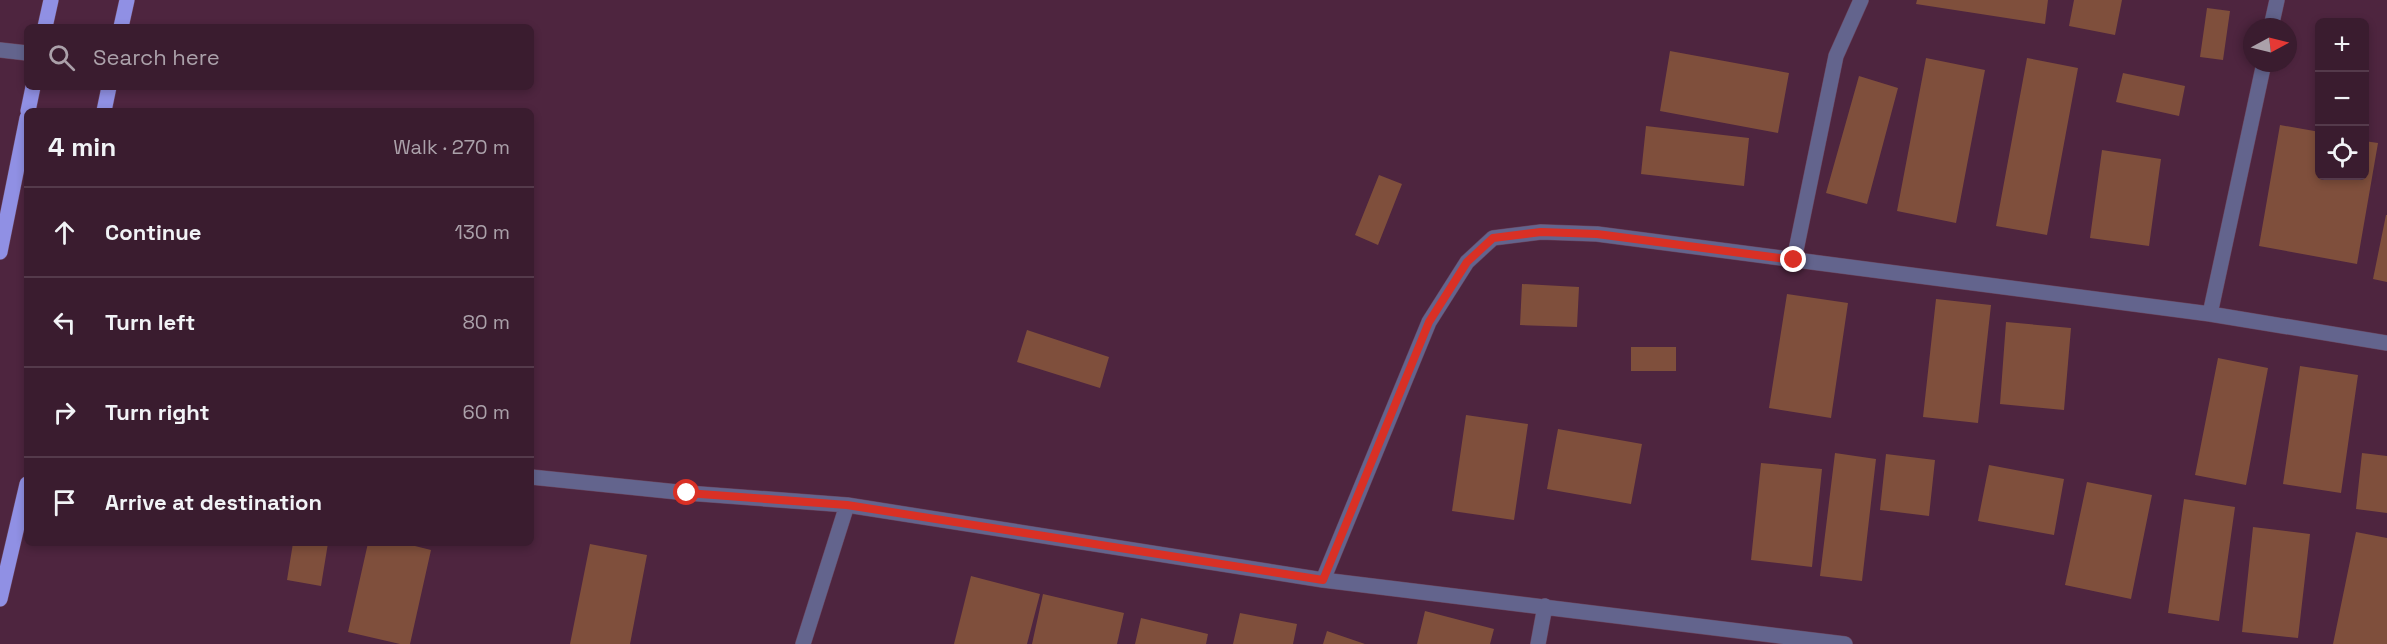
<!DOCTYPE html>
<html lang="en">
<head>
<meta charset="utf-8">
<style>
	:root { --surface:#3a1c2f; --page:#412537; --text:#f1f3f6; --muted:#aba1aa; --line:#543a4b }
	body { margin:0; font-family:"Space Grotesk",sans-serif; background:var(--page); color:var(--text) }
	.controls { position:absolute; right:18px; top:18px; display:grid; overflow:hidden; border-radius:9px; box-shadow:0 3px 9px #0003 }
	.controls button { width:54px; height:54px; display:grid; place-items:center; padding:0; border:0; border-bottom:2px solid var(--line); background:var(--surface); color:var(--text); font:30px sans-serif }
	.compass { position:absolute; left:2243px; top:18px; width:54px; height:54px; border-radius:50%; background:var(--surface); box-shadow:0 3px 9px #0003; rotate:83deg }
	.stop { position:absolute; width:18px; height:18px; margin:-14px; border:4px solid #d93025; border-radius:50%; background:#fff }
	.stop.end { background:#d93025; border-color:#fff; box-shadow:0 2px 6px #0008 }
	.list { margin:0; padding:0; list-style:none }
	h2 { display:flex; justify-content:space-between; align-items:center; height:78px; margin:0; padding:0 24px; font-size:26px }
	h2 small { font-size:20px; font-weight:400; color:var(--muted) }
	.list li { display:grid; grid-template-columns:39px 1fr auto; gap:18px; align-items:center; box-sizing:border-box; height:90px; padding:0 24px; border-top:2px solid var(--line) }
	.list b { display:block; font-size:22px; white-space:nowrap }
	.list em { font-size:20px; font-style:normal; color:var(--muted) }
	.icon { flex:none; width:33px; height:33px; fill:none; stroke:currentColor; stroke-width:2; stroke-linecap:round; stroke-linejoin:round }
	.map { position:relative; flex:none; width:2387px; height:644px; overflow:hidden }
	.search { position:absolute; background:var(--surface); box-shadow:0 3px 9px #0003; left:24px; top:24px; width:510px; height:66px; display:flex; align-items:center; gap:15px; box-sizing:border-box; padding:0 21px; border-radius:9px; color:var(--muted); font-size:22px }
	.panel { position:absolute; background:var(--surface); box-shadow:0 3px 9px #0003; left:24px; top:108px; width:510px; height:438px; border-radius:9px }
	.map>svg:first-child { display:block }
</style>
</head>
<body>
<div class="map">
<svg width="2387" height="644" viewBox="0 0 2387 644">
	<rect width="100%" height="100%" fill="#4e253f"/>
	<!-- building -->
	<path fill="#7f4f3c" d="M1917,0H2048L2045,24L1916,4Z
		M2074,0H2122L2115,35L2069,26Z
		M2207,8L2230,11L2223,60L2200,57Z
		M1670,51L1789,73L1778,133L1660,111Z
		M1926,58L1985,70L1956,223L1897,211Z
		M2027,58L2078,68L2047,235L1996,226Z
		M2123,73L2185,86L2179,116L2116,102Z
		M1859,76L1898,88L1867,204L1826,193Z
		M2280,125L2320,132V176H2364V141L2378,143L2357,264L2259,246Z
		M1646,126L1749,138L1744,186L1641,174Z
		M2102,150L2161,159L2149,246L2090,238Z
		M1379,175L1402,184L1378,245L1355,235Z
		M2386,215H2387V282L2373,279Z
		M1522,284L1579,287L1577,327L1520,325Z
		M1787,294L1848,303L1831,418L1769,408Z
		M1936,299L1991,305L1978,423L1923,417Z
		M2006,322L2071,328L2064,410L2000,404Z
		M1027,330L1109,357L1100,388L1017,362Z
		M1631,347H1676V371H1631Z
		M2218,358L2268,368L2246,485L2195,475Z
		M2300,366L2358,375L2341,493L2283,484Z
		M1466,415L1528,424L1514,520L1452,511Z
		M1558,429L1642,444L1631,504L1547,489Z
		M1835,453L1876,459L1862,581L1820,576Z
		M2362,453L2387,456V513L2356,509Z
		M1886,454L1935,460L1929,516L1880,510Z
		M1761,463L1822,469L1812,567L1751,560Z
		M1989,465L2064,479L2054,535L1978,521Z
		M2087,482L2152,495L2131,599L2065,585Z
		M2184,499L2235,507L2219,621L2168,613Z
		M2253,527L2310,534L2298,638L2242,632Z
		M2356,532L2387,538V644H2333Z
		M293,543H328L321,586L287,580Z
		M368,543H403L431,550L410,644H400L348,632Z
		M590,544L647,555L630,644H570Z
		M971,576L1040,594L1027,644H954Z
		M1043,594L1124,613L1117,644H1032Z
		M1425,611L1494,629L1490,644H1417Z
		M1240,613L1297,624L1293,644H1233Z
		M1141,618L1208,634L1206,644H1135Z
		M1327,631L1365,644H1323Z"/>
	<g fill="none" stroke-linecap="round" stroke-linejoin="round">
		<!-- minor casing -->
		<g stroke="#6a445c" stroke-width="16">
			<path id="minor" d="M2271,27L2277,0
				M0,50L27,53
				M1794,260L1836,56L1861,0
				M2210,314L2264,63
				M531,477L687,493L847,505L1323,580L1845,644
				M1323,580L1429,322L1467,262L1493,238L1541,232L1597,234L2210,314L2387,343
				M803,644L847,505
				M1538,644L1545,606"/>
		</g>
		<!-- primary casing -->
		<g stroke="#6a445c" stroke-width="16">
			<path id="primary" d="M45,27L51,0
				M121,27L127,0
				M28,111L33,87
				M104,111L109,87
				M0,252L27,118
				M0,599L27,484"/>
		</g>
		<!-- minor -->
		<use href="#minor" stroke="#63648d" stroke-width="15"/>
		<!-- primary -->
		<use href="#primary" stroke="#9090e4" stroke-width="15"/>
	</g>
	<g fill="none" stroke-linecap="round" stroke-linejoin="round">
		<!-- route -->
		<path stroke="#d93025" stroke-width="8" d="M687,493L847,505L1323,580L1429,322L1467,262L1493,238L1541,232L1597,234L1794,260"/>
	</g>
</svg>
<div class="controls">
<button>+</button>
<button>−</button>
<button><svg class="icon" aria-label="locate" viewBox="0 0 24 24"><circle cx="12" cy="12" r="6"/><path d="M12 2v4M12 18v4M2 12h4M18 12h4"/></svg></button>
</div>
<svg class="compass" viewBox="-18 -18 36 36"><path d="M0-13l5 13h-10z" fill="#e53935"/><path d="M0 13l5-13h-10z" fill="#aba1aa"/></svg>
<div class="stop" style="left:687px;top:493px"></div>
<div class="stop end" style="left:1794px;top:260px"></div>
<div class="search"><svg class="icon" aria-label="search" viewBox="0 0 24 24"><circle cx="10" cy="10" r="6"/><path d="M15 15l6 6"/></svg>Search here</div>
<section class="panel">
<h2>4 min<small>Walk · 270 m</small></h2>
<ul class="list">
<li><svg class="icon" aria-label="ahead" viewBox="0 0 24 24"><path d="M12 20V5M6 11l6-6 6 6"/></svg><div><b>Continue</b></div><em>130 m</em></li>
<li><svg class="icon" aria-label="left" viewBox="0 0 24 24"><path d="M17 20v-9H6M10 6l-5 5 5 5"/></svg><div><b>Turn left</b></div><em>80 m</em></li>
<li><svg class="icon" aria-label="right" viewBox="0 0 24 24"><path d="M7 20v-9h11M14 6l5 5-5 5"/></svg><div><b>Turn right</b></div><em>60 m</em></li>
<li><svg class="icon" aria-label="arrive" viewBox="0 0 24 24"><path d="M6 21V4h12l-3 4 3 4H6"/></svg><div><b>Arrive at destination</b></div></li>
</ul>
</section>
</div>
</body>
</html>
